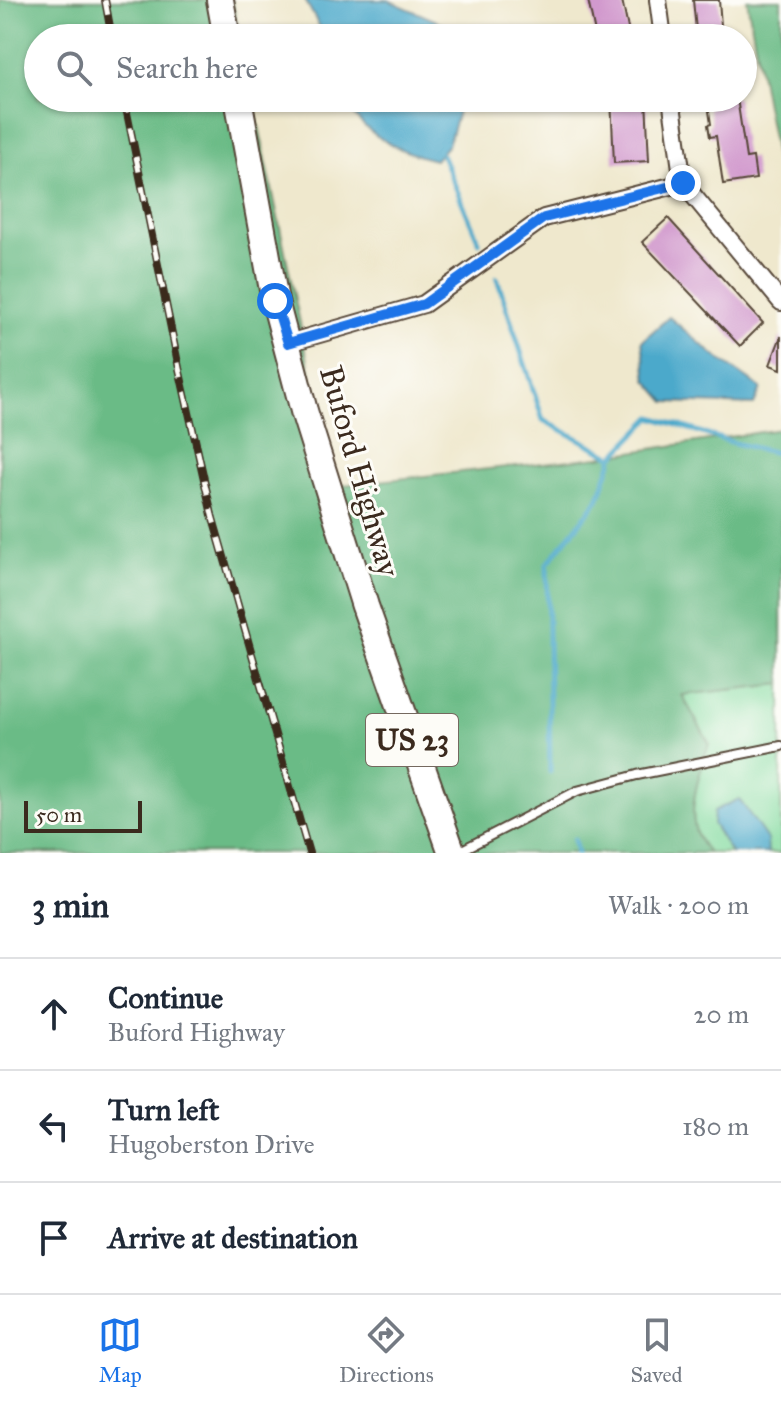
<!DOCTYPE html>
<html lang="en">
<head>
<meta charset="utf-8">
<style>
	:root { --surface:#fff; --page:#f6f6f7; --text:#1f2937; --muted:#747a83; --line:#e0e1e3; --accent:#1a73e8 }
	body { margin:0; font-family:"IM FELL Great Primer",serif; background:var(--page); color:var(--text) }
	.scale { position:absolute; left:24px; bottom:20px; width:118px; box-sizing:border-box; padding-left:8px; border:4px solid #3b2a1e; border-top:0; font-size:22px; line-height:28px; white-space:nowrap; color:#3b2a1e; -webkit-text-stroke:6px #fdfcf7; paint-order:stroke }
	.stop { position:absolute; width:24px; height:24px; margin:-18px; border:6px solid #1a73e8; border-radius:50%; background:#fff }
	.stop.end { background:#1a73e8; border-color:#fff; box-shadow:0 2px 8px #0008 }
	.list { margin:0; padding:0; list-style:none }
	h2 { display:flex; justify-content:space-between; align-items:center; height:104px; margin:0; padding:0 32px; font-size:34px }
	h2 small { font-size:26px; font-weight:400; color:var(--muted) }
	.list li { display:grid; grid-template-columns:52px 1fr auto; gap:24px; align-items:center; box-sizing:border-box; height:112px; padding:0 32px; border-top:2px solid var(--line) }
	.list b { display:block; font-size:30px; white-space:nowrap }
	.list p { margin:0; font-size:26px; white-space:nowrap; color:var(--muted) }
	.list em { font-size:26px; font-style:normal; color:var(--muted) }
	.icon { flex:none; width:44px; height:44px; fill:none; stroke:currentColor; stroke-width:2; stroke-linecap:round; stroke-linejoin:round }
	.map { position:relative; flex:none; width:781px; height:853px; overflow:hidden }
	.search { position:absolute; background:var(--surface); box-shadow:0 2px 6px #0004; left:24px; right:24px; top:24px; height:88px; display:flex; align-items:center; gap:20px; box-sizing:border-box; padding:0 28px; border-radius:44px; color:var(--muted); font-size:30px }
	.sheet { height:440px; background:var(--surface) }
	nav { display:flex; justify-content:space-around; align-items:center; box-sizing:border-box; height:112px; border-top:2px solid var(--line); background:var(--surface); font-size:22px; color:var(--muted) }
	nav a { display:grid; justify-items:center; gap:4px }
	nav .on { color:var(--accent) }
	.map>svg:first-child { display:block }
</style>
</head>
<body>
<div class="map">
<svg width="781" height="853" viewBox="0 0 781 853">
	<rect width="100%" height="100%" fill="#fdfcf7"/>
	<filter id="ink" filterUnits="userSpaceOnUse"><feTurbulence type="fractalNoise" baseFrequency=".0125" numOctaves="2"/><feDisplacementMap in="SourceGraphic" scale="16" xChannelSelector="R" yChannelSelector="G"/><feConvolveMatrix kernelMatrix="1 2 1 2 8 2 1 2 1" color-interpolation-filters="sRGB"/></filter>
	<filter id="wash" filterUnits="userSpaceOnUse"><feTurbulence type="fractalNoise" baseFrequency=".006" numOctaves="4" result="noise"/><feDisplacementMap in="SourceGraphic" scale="32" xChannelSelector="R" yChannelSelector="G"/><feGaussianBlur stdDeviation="1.8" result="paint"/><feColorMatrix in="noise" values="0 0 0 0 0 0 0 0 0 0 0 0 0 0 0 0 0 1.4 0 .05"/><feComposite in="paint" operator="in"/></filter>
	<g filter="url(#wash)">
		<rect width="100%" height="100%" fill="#efe8cd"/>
		<!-- green -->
		<path fill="#83dba0" stroke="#5f825f" stroke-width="2" d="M781,684V853H709C679,824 699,777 709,743L681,695Z"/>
		<!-- forest -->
		<path fill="#6abb86" stroke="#527252" stroke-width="2" d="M0,0H232L240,38H38V98H253L334,486L599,457L781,429V684L682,695L709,743C699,777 679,824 709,853H0Z
			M747,0H781V188Z"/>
		<!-- water -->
		<path fill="#4ca9cb" stroke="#446a74" stroke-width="2" d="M305,0H388L460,31L467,38H326Z
			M343,98H462L448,145L435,160C398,152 361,133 343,98Z
			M669,317L715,356L761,388L754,405L666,402L647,380L642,341Z
			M739,799L767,839L768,853H731L713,824L714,811Z"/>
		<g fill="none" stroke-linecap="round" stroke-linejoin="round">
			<!-- stream -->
			<path stroke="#4ca9cb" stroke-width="5" d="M442,155L479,242
				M497,278L543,420L613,457
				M550,772L547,564L598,500L613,457L652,417L734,443L781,454
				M574,839L577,853"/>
		</g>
		<g id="blocks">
			<!-- building -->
			<path fill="#d199cd" d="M588,0H622L630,38H596Z
				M693,0H719L722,38H693L692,30H696Z
				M611,98L646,99L649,161L614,163Z
				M707,98H737L746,158L753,157L756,179L723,184L716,136L710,137L708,125L711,124Z
				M668,218L763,323L740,346L642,242Z
				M781,336V369L770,365Z"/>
		</g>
	</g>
	<g filter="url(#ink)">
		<use href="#blocks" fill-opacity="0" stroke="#564638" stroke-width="2"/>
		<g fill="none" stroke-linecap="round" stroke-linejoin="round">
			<!-- service casing -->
			<g stroke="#564638" stroke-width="12">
				<path id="service" d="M458,852L577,791L637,775L781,746"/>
			</g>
			<!-- minor casing -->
			<g stroke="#564638" stroke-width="20">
				<path id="minor" d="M658,0L663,38
					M671,98L683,183
					M683,183L781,302
					M288,343L424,304L544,218L683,183"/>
			</g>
			<!-- primary casing -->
			<g stroke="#564638" stroke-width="30">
				<path id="primary" d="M220,0L227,38
					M238,98L275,301L304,411L365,606L452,853"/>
			</g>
			<!-- service -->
			<use href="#service" stroke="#fff" stroke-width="8"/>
			<!-- minor -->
			<use href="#minor" stroke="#fff" stroke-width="16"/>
			<!-- primary -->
			<use href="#primary" stroke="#fff" stroke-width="26"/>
			<!-- rail casing -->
			<g stroke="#3b2a1e" stroke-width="8">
				<path id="rail" d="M105,0L112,38
					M124,98L179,368L212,515L309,853"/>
			</g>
			<!-- rail -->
			<use href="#rail" stroke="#fdfcf7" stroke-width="5" stroke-dasharray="15" stroke-linecap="butt"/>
		</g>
	</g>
	<g fill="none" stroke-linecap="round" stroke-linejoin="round" filter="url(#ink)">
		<!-- route -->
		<path stroke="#1a73e8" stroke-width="10" d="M275,301L288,343L424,304L544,218L683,183"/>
	</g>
	<g text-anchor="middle" stroke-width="6" stroke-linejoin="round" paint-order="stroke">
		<!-- shield labels -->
		<rect fill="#fdfcf7" stroke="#75695f" stroke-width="2" x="366" y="714" width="92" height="52" rx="6"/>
		<g font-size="30" font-weight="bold" fill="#3b2a1e">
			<text x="412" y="750">US 23</text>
		</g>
		<!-- street labels -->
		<g font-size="32" fill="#3b2a1e" stroke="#fdfcf7">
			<text transform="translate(360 471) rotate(74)" y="11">Buford Highway</text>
		</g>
	</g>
</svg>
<div class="scale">50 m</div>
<div class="stop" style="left:275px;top:301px"></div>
<div class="stop end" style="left:683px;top:183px"></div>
<div class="search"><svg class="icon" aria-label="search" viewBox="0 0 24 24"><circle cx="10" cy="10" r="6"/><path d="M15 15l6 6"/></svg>Search here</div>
</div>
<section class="sheet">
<h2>3 min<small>Walk · 200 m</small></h2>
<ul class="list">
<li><svg class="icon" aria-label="ahead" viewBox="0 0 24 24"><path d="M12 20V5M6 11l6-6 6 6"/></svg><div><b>Continue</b><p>Buford Highway</p></div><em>20 m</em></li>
<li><svg class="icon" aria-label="left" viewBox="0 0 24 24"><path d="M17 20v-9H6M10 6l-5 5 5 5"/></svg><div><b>Turn left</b><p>Hugoberston Drive</p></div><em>180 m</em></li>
<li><svg class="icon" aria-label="arrive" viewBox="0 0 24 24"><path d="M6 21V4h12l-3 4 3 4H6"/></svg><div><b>Arrive at destination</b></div></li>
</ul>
</section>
<nav>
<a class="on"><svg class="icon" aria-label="map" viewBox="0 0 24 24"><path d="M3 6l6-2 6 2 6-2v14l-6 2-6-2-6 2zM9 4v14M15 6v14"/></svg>Map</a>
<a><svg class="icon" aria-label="directions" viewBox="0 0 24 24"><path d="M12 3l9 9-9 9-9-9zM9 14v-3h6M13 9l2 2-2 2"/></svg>Directions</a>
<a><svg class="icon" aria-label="saved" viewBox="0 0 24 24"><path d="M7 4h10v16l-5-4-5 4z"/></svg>Saved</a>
</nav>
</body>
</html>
